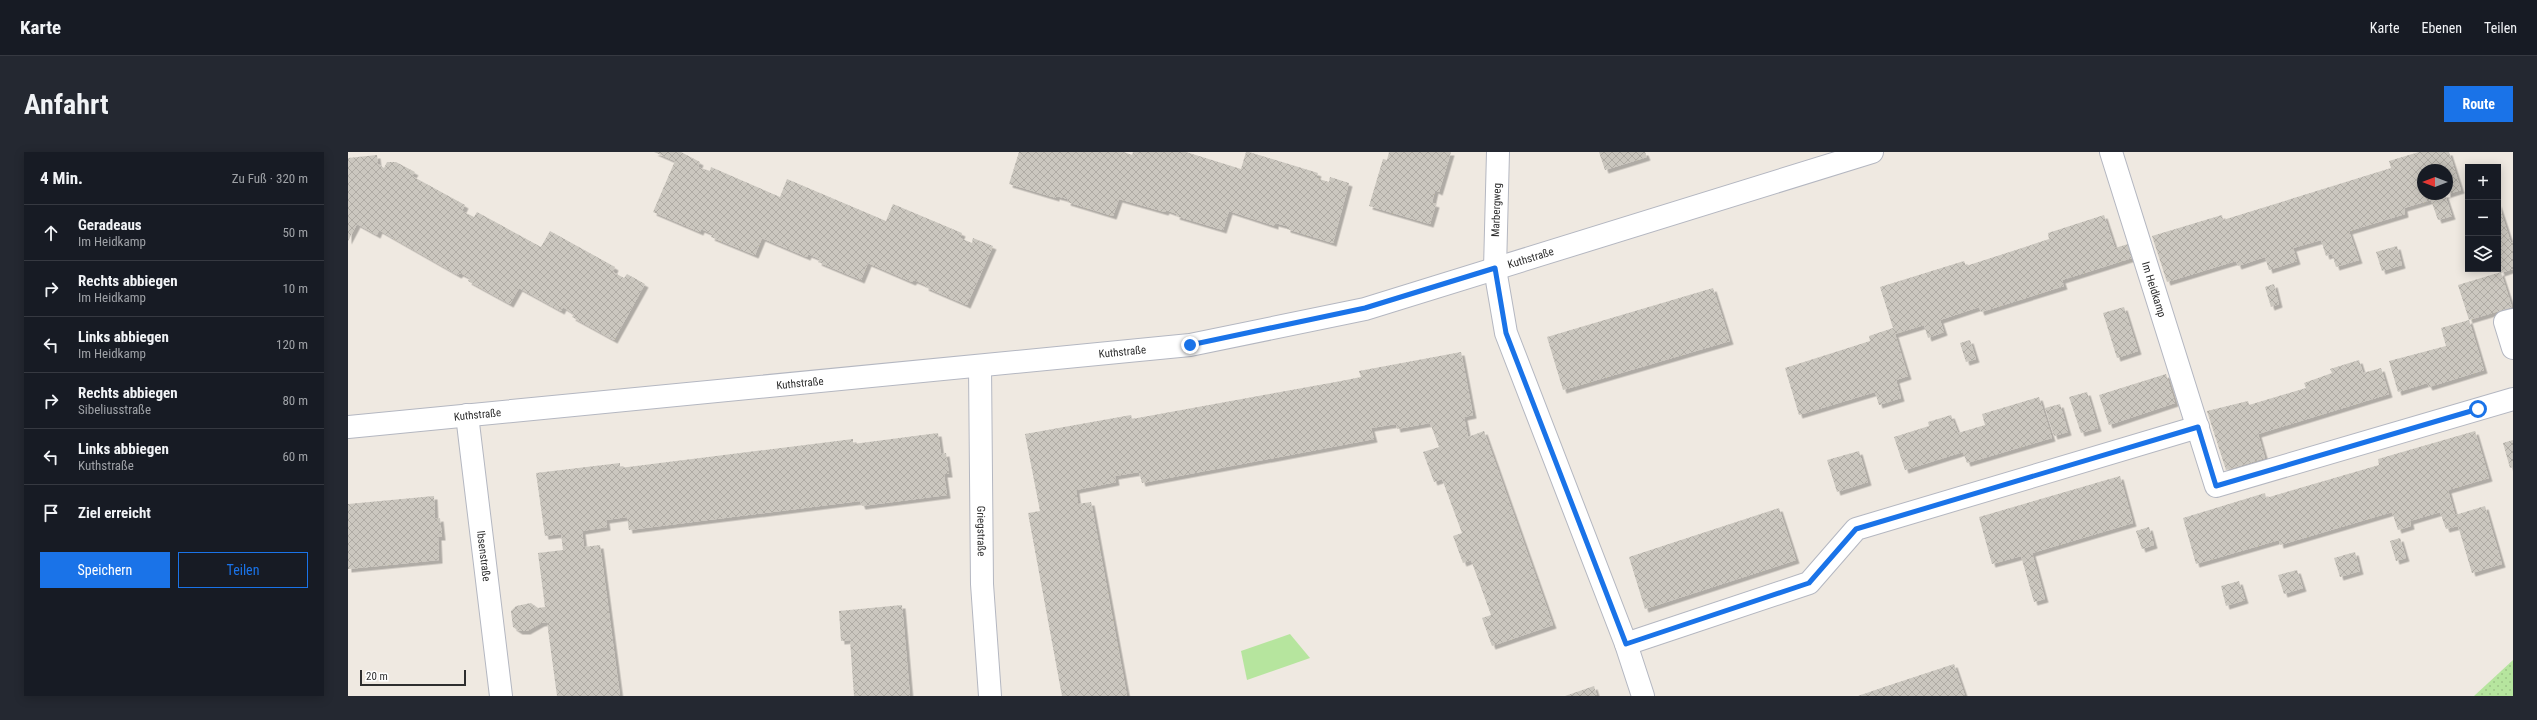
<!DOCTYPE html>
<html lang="de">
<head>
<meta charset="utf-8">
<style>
	:root { --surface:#171b24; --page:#242831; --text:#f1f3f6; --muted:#9ea1a6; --line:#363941; --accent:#1a73e8 }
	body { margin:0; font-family:"Roboto Condensed",sans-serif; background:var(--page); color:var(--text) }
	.controls { position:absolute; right:12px; top:12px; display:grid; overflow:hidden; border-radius:0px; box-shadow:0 2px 10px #0003 }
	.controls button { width:36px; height:36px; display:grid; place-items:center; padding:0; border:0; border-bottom:1px solid var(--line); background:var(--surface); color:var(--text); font:20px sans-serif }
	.compass { position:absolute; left:2069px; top:12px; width:36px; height:36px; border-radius:50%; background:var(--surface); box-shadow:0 2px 10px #0003; rotate:270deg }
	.scale { position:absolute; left:12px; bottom:10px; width:106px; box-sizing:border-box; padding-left:4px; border:2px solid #2e2e2e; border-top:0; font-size:11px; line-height:14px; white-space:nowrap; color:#2e2e2e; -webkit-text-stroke:3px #fff; paint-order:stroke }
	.stop { position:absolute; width:12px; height:12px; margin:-9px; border:3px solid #1a73e8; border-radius:50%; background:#fff }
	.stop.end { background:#1a73e8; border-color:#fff; box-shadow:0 1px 4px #0008 }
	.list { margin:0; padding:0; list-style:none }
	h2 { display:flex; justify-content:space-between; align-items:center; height:52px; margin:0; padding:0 16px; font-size:17px }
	h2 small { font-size:13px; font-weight:400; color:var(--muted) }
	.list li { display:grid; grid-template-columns:26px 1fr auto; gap:12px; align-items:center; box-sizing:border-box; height:56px; padding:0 16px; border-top:1px solid var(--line) }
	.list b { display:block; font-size:15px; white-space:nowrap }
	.list p { margin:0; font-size:13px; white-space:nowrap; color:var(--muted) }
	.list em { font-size:13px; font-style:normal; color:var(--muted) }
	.actions { display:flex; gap:8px; padding:12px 16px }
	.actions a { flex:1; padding:9px 0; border:1px solid var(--accent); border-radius:0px; text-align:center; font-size:14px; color:var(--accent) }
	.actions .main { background:var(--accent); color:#fff }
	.icon { flex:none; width:22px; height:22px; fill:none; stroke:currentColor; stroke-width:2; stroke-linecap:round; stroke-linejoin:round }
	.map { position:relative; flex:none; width:2165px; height:544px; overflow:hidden; border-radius:0px }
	header { display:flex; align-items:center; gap:24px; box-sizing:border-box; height:56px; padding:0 20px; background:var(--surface); border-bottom:1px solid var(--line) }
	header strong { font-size:19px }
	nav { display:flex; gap:22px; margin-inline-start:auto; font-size:14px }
	.intro { display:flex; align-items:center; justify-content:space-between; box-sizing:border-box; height:96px; padding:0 24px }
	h1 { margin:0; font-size:28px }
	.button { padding:10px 18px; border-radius:0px; background:var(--accent); color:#fff; font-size:14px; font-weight:700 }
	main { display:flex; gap:24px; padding:0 24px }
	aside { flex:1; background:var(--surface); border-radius:0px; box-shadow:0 2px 10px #0003 }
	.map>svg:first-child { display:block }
</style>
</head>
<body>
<header>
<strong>Karte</strong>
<nav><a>Karte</a><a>Ebenen</a><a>Teilen</a></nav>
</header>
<div class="intro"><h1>Anfahrt</h1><a class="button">Route</a></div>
<main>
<aside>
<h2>4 Min.<small>Zu Fuß · 320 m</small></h2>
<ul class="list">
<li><svg class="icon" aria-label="ahead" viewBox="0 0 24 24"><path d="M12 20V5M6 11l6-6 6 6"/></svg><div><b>Geradeaus</b><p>Im Heidkamp</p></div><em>50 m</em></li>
<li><svg class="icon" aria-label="right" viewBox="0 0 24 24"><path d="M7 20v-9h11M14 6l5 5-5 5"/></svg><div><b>Rechts abbiegen</b><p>Im Heidkamp</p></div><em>10 m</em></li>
<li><svg class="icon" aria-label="left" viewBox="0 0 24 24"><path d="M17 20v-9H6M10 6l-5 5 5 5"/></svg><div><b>Links abbiegen</b><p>Im Heidkamp</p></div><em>120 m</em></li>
<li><svg class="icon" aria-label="right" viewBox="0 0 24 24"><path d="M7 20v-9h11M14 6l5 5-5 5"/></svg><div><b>Rechts abbiegen</b><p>Sibeliusstraße</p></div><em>80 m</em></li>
<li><svg class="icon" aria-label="left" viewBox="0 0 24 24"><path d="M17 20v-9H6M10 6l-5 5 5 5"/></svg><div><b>Links abbiegen</b><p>Kuthstraße</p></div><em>60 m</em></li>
<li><svg class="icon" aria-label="arrive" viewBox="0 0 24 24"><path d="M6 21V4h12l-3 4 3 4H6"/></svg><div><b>Ziel erreicht</b></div></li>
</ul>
<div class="actions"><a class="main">Speichern</a><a>Teilen</a></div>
</aside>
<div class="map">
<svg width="2165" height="544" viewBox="0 0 2165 544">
	<defs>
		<pattern id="garden-dots" width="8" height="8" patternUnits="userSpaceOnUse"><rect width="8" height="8" fill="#b6e59e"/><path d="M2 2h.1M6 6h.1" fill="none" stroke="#9dc588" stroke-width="1.8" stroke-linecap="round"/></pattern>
		<pattern id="building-cross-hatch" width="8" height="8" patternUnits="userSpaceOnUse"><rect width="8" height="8" fill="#cbc7bf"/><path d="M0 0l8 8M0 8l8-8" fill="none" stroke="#afaba4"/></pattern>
		<filter id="shadow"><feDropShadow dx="3.5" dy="3.5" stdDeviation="0" flood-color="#0004"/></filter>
	</defs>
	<rect width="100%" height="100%" fill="#efe9e1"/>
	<!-- grass -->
	<path fill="#b6e59e" d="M942,482L962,506L899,528L893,499Z"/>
	<!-- garden -->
	<path fill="url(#garden-dots)" d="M2165,508V544H2126Z"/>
	<!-- building -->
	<path fill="url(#building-cross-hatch)" fill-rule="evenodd" filter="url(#shadow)" d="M306,0H333L352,10L350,15L362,19L363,15L432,45L439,27L538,69L545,52L614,81L612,86L624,91L625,86L645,94L619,153L577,135L578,133L566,128L564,130L520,111L513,128L470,110L472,107L460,102L459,105L414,86L407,103L363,85L365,82L353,77L352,80L305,60L327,9Z
		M671,0H776L784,3L785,0H838L893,17L898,0H901L970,21L968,26L981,30L982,25L1001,31L985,91L939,77V74L927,71V74L881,59L875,78L828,64L829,62L818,58L817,60L771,47L765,64L719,50L720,47L708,44V46L661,32Z
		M1041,0H1103L1091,40L1087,38L1084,51L1088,52L1082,72L1021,54L1035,7L1039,8Z
		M1251,0H1297L1299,5L1257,18Z
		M2071,0H2101L2113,38L2097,43L2104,64L2090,68L2083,48L2056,56L2057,62L2001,79L2011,108L1988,115L1984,102L1978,104L1973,88L1945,96L1949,109L1921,118L1917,105L1890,114L1888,109L1819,130L1804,84L1874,63L1875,68L2043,16L2041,9ZM2075,18H2099V42H2075Z
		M29,3L30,12L36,16L39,10H48L67,20L64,24L117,53L114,59L126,65L129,60L193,95L202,79L267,115L265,120L276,126L279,122L297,132L266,188L224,165L226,162L215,155L213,159L171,136L162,152L120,129L122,126L112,121L110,123L31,78L29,83L9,72L0,89V6Z
		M2150,51L2163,91L2165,90V117L2153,121L2164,155L2121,168L2136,218L2081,235L2079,231L2050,240L2041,209L2098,194L2093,176L2121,168L2110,133L2153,120L2150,111Z
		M1756,63L1767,96L1780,92L1784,106L1714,128L1716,134L1633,160L1631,155L1592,168L1596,180L1580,186L1576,173L1547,182L1560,224L1548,228L1553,246L1531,253L1527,240L1451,263L1437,216L1522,189L1521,184L1545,176L1532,135L1616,109L1618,114L1674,96L1701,87L1700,81Z
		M2049,94L2054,113L2034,119L2028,100Z
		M1926,132L1931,152L1923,155L1917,135Z
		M1365,136L1382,189L1215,238L1199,185Z
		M1776,155L1790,199L1769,206L1755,161Z
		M1622,188L1628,207L1618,210L1612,191Z
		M1113,200L1125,263L1116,265L1120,285L1136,279L1205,473L1144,494L1134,466L1143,463L1123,408L1115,411L1105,384L1114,381L1094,327L1086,330L1075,300L1091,295L1082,271L1049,277L1048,272L1023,276L1026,287L794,331L791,320L767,324L768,330L728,338L730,352L743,350L779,544H714L680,361L692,359L677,282L783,263L784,267L993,229L1013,225L1011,219Z
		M2011,208L2015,221L2033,216L2041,242L1910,282L1917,306L1878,318L1859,259L1900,249L1901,253L1958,236L1956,231L1984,221L1982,217Z
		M1818,222L1827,251L1761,273L1751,243Z
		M1739,240L1750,276L1733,281L1721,245Z
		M1691,245L1704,286L1619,311L1615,300L1557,318L1546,285L1581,274L1580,270L1603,263L1610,281L1637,273L1634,262Z
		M1712,252L1720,280L1706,284L1697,256Z
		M2127,279L2141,326L2100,338L2107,363L2137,354L2154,412L2124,421L2110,374L2098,377L2092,360L2062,369L2063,374L2050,378L2044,360L1932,393L1931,388L1848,412L1835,366L1917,341L1918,346L2031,313L2030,307Z
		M590,281L593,302L598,301L601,322H596L599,343L514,354L512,349L281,378L279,365L258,368L259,375L234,379L236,395L252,393L272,544H209L199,470L193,471L179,479H171L165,475L163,459L168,454L183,451L190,456L197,455L190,401L215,398L213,382L197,384L188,321L272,311V316L505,287V292Z
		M2165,288V315L2162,316L2155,291Z
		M1511,299L1520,330L1489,340L1479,308Z
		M1772,324L1785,371L1684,401L1697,447L1686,450L1673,404L1644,412L1631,365Z
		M86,344L87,367L92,366L94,385H90L91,408L0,417V352Z
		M1431,356L1448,408L1297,457L1281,405Z
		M1801,375L1806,393L1794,397L1788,379Z
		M2052,386L2058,406L2048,409L2042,389Z
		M2007,400L2012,419L1992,425L1986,406Z
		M1949,418L1955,436L1936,442L1930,423Z
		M1891,429L1897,448L1878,454L1873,434Z
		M554,453L562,544H506L502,488L493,489L491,459Z
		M1606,512L1617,544H1510L1536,535Z
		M1246,534L1249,544H1217Z"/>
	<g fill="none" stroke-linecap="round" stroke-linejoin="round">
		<!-- minor casing -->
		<g stroke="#b4b7c1" stroke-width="24">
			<g id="minor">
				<path d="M1150,0L1147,117L1158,181L1278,492L1295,544"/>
				<path id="s1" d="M1763,0L1868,334L2165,247"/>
				<path d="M2165,168L2157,170L2165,196"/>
				<path id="s2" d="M632,214L634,432L642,544"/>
				<path id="s3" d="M119,263L153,544"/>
				<path id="s4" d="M0,275L842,193L1017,157L1524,0"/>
				<path d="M1278,492L1461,431L1508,377L1850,275"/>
			</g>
		</g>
		<!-- minor -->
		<use href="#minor" stroke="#fff" stroke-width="22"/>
	</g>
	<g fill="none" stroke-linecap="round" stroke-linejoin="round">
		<!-- route -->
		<path stroke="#1a73e8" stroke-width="5" d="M842,193L1017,156L1147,116L1158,181L1278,492L1461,431L1508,377L1850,275L1868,334L2130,257"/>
	</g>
	<g text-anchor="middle" stroke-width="3" stroke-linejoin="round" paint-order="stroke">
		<!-- street labels -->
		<g font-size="11" fill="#2e2e2e" stroke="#fff">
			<text transform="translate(1148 58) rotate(-88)" y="4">Marbergweg</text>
			<text dy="4" stroke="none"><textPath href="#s4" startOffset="1198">Kuthstraße</textPath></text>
			<text dy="4" stroke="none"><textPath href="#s1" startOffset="144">Im Heidkamp</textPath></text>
			<text dy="4" stroke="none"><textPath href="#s4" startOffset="778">Kuthstraße</textPath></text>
			<text dy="4" stroke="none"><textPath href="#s4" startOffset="454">Kuthstraße</textPath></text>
			<text dy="4" stroke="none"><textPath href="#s4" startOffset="130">Kuthstraße</textPath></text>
			<text dy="4" stroke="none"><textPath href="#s2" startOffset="165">Griegstraße</textPath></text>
			<text dy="4" stroke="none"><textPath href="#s3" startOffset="142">Ibsenstraße</textPath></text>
		</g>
	</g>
</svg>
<div class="controls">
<button>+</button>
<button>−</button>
<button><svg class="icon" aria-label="layers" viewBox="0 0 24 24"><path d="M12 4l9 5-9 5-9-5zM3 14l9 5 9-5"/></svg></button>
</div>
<svg class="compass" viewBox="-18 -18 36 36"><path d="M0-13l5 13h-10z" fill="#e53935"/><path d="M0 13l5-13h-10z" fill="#9ea1a6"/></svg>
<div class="scale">20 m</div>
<div class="stop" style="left:2130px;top:257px"></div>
<div class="stop end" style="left:842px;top:193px"></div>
</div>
</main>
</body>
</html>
